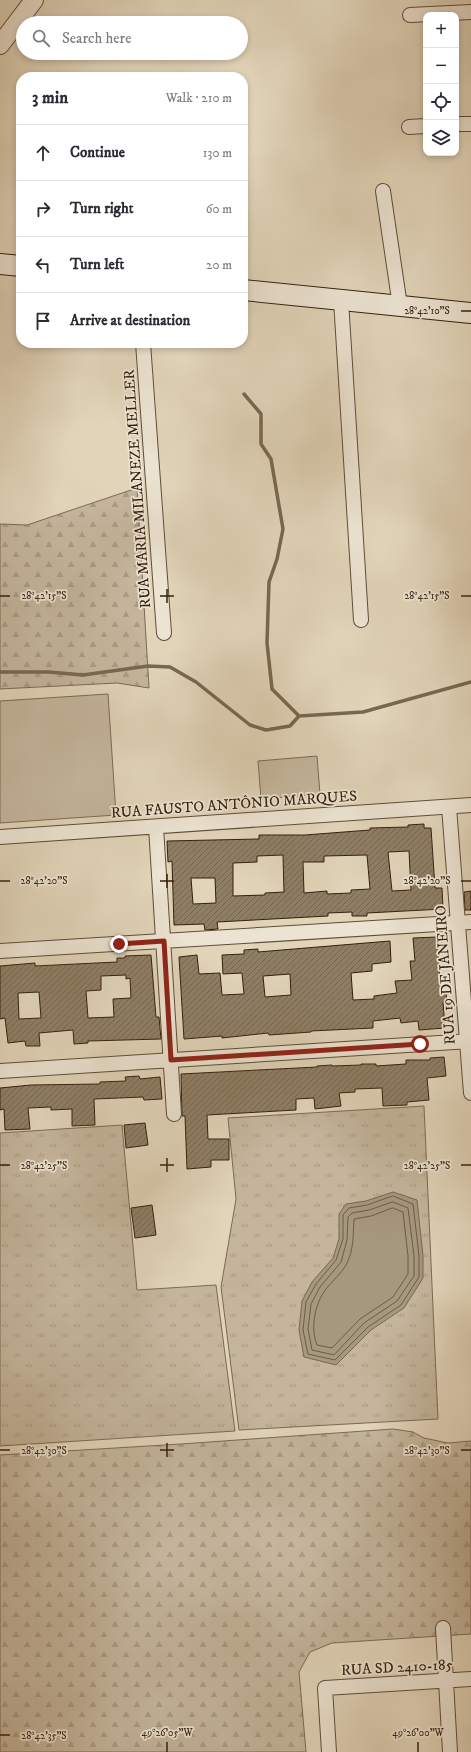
<!DOCTYPE html>
<html lang="en">
<head>
<meta charset="utf-8">
<style>
	:root { --surface:#fff; --page:#f2f2f3; --text:#2b2b33; --muted:#7c7c81; --line:#e1e1e2 }
	body { margin:0; font-family:"IM FELL DW Pica",serif; background:var(--page); color:var(--text) }
	.controls { position:absolute; right:12px; top:12px; display:grid; overflow:hidden; border-radius:8px; box-shadow:0 2px 6px #0003 }
	.controls button { width:36px; height:36px; display:grid; place-items:center; padding:0; border:0; border-bottom:1px solid var(--line); background:var(--surface); color:var(--text); font:20px sans-serif }
	.stop { position:absolute; width:12px; height:12px; margin:-9px; border:3px solid #8f2418; border-radius:50%; background:#fff }
	.stop.end { background:#8f2418; border-color:#fff; box-shadow:0 1px 4px #0008 }
	.list { margin:0; padding:0; list-style:none }
	h2 { display:flex; justify-content:space-between; align-items:center; height:52px; margin:0; padding:0 16px; font-size:17px }
	h2 small { font-size:13px; font-weight:400; color:var(--muted) }
	.list li { display:grid; grid-template-columns:26px 1fr auto; gap:12px; align-items:center; box-sizing:border-box; height:56px; padding:0 16px; border-top:1px solid var(--line) }
	.list b { display:block; font-size:15px; white-space:nowrap }
	.list em { font-size:13px; font-style:normal; color:var(--muted) }
	.icon { flex:none; width:22px; height:22px; fill:none; stroke:currentColor; stroke-width:2; stroke-linecap:round; stroke-linejoin:round }
	.map { position:relative; flex:none; width:471px; height:1752px; overflow:hidden }
	.search { position:absolute; background:var(--surface); box-shadow:0 2px 6px #0003; left:16px; top:16px; width:232px; height:44px; display:flex; align-items:center; gap:10px; box-sizing:border-box; padding:0 14px; border-radius:22px; color:var(--muted); font-size:15px }
	.panel { position:absolute; background:var(--surface); box-shadow:0 2px 6px #0003; left:16px; top:72px; width:232px; height:276px; border-radius:16px }
	.map>svg:first-child { display:block }
</style>
</head>
<body>
<div class="map">
<svg width="471" height="1752" viewBox="0 0 471 1752">
	<defs>
		<pattern id="grass-tufts" width="24" height="20" patternUnits="userSpaceOnUse"><rect width="24" height="20" fill="#c4b59c"/><path d="M3 7l-1-3M5 7V3M7 7l1-3M15 17l-1-3M17 17v-4M19 17l1-3" fill="none" stroke="#a99b85"/></pattern>
		<pattern id="forest-firs" width="22" height="20" patternUnits="userSpaceOnUse"><rect width="22" height="20" fill="#c4b59c"/><path d="M5 1l3.5 6h-7zM16 11l3.5 6h-7z" fill="#a99b85"/></pattern>
		<pattern id="building-hatch" width="6" height="6" patternUnits="userSpaceOnUse"><rect width="6" height="6" fill="#8e7e66"/><path d="M-1 1l2-2M0 6l6-6M5 7l2-2" fill="none" stroke="#756752"/></pattern>
	</defs>
	<rect width="100%" height="100%" fill="#e1d4b9"/>
	<filter id="stains"><feTurbulence type="fractalNoise" baseFrequency=".005" numOctaves="4"/><feColorMatrix values="0 0 0 0 .2 0 0 0 0 .09 0 0 0 0 .02 0 0 0 .5 -.17"/></filter>
	<radialGradient id="worn" r=".72"><stop offset=".6" stop-color="#630" stop-opacity="0"/><stop offset="1" stop-color="#630" stop-opacity=".3"/></radialGradient>
	<!-- grass -->
	<path fill="url(#grass-tufts)" stroke="#7c6a54" d="M424,1106L438,1419L239,1430L221,1287L236,1199L228,1118Z
		M122,1125L137,1290L216,1285L235,1431L0,1446V1133Z"/>
	<!-- forest -->
	<path fill="url(#forest-firs)" stroke="#7c6a54" d="M137,488L149,688L117,683L0,689V524L27,525Z
		M393,1429L413,1432L424,1438L448,1443L471,1441V1634L332,1643L310,1652L299,1672L306,1752H0V1455L181,1444Z"/>
	<!-- garden -->
	<path fill="#c4b59c" stroke="#7c6a54" d="M108,694L116,815L0,823V701Z
		M317,756L320,794L261,799L258,761Z"/>
	<!-- water -->
	<path fill="#a6977f" stroke="#786751" d="M393,1192L417,1200L423,1256V1278L404,1308L371,1330L336,1365L304,1357L299,1330L302,1301L312,1282L333,1258L339,1239V1214L346,1204L366,1201Z"/>
	<g fill="none" stroke-linecap="round" stroke-linejoin="round">
		<!-- shore -->
		<path stroke="#6d5c46" stroke-width="1" d="M393,1196L413,1204L419,1256V1277L401,1305L368,1327L335,1360L308,1354L303,1330L306,1302L316,1284L336,1260L343,1239V1215L349,1208L367,1205Z
			M393,1202L408,1208L414,1256V1276L397,1301L364,1323L334,1355L312,1350L308,1329L311,1304L320,1287L341,1262L347,1240L348,1217L352,1213L369,1210Z
			M393,1208L403,1212L408,1256V1274L393,1297L360,1319L332,1348L317,1345C310,1328 315,1303 326,1289C332,1281 341,1274 346,1265C354,1250 353,1235 354,1219L371,1216Z"/>
		<!-- stream -->
		<path stroke="#786751" stroke-width="3.5" d="M244,394L261,414V444L271,459L283,529L277,559L269,582L267,643L272,689L299,716L363,712L471,682
			M0,672H49L83,675L148,666L170,667L196,682L250,725L266,730L290,726L299,716"/>
	</g>
	<!-- building -->
	<path fill="url(#building-hatch)" stroke="#34200d" fill-rule="evenodd" d="M424,824V828H431L435,888H442L443,909L367,913V916H352V912L328,913V916L217,922L218,929L205,930L204,924L174,925L172,861L168,862L167,841L259,839V835H305L370,830V828L408,827V825ZM409,851L411,890L392,891L388,852ZM283,855L284,892L265,893V895L233,896V863L257,862V856ZM367,855L370,889L351,890V893L327,894V891L304,893L303,862H324V856ZM191,878H215L216,903L193,904Z
		M471,891V910H465L464,892Z
		M437,937L440,981L442,993H446L447,1002H443L445,1028L419,1030L418,1021L401,1023L400,1018L373,1021V1028L311,1031V1032L269,1035L268,1033L222,1038V1036L184,1039L179,957L197,955L199,974L220,973L222,995L244,994L242,973L223,974L222,955L244,954V950L258,949V952L390,941L391,962L372,964V971L351,973L353,1000L374,999V996L397,993L395,981L412,980L410,961H415L413,938ZM290,974L291,995L265,997L263,976Z
		M151,955L156,1017H159L161,1039L88,1041V1043L74,1044L73,1030L39,1033L40,1046H26L25,1041L8,1043L5,1018L0,1019V966L35,963V966L117,962V958H125V956ZM126,975V979L130,978L131,998L113,999L114,1017L88,1018L86,991L101,990V976ZM39,992L41,1018L19,1019L18,993Z
		M444,1057L446,1076L427,1078L429,1100L407,1102V1105L383,1106L382,1088L355,1089V1092L339,1093L341,1106L315,1109L314,1098L296,1099V1110L207,1115L208,1139H229V1160H211V1167L187,1169L185,1116H182L181,1074L317,1067V1066L332,1065V1066L361,1065V1064H376V1066L406,1064V1060H430V1058Z
		M139,1076L140,1079L160,1077L162,1099L144,1100L143,1097L94,1099L95,1125L72,1126V1109L51,1110V1107L28,1108L30,1129L5,1130L4,1109L0,1110V1088L31,1085L100,1084V1082L126,1081L125,1077Z
		M145,1123L148,1145L126,1148L124,1125Z
		M152,1205L156,1235L135,1238L131,1208Z"/>
	<g fill="none" stroke-linecap="round" stroke-linejoin="round">
		<!-- minor casing -->
		<g stroke="#5f4d38" stroke-width="16">
			<path id="minor" d="M410,15L471,12
				M456,124H471
				M409,127L426,126
				M383,191L400,306
				M341,300L361,620
				M143,343L164,633
				M449,807L471,1093
				M156,827L174,1114
				M0,837L471,805
				M0,951L471,922
				M0,1071L471,1041
				M443,1628L450,1752
				M329,1752L325,1688L471,1679"/>
		</g>
		<!-- tertiary casing -->
		<g stroke="#5f4d38" stroke-width="20">
			<path id="tertiary" d="M0,45L34,0"/>
		</g>
		<!-- secondary casing -->
		<g stroke="#34200d" stroke-width="22">
			<path id="secondary" d="M0,264L21,266
				M243,290L471,313"/>
		</g>
		<!-- minor -->
		<use href="#minor" stroke="#ece3d2" stroke-width="14"/>
		<!-- tertiary -->
		<use href="#tertiary" stroke="#ece3d2" stroke-width="18"/>
		<!-- secondary -->
		<use href="#secondary" stroke="#ece3d2" stroke-width="20"/>
	</g>
	<g fill="none" stroke-linecap="round" stroke-linejoin="round">
		<!-- route -->
		<path stroke="#8f2418" stroke-width="5" d="M119,944L164,941L171,1060L420,1044"/>
	</g>
	<!-- ticks -->
	<path fill="none" stroke="#34200d" stroke-width="1.5" d="M461,311H471M167,589V603M0,596H10M160,596H174M461,596H471M167,874V888M0,881H10M160,881H174M461,881H471M167,1158V1172M0,1165H10M160,1165H174M461,1165H471M167,1443V1457M0,1450H10M160,1450H174M461,1450H471M0,1735H10M167,1742V1752M418,1742V1752"/>
	<g text-anchor="middle" stroke-width="3.5" stroke-linejoin="round" paint-order="stroke">
		<!-- street labels -->
		<g font-size="15" fill="#34200d" stroke="#ece3d2">
			<text transform="translate(137 489) rotate(-94)" y="5">RUA MARIA MILANEZE MELLER</text>
			<text transform="translate(234 804) rotate(-4)" y="5">RUA FAUSTO ANTÔNIO MARQUES</text>
			<text transform="translate(445 975) rotate(-94)" y="5">RUA 19 DE JANEIRO</text>
			<text transform="translate(397 1667) rotate(-3)" y="5">RUA SD 2410-185</text>
		</g>
	</g>
	<g font-size="10" text-anchor="middle" fill="#34200d" stroke="#ece3d2" stroke-width="3.5" stroke-linejoin="round" paint-order="stroke">
		<text x="427" y="314">28°42'10"S</text>
		<text x="44" y="599">28°42'15"S</text>
		<text x="427" y="599">28°42'15"S</text>
		<text x="44" y="884">28°42'20"S</text>
		<text x="427" y="884">28°42'20"S</text>
		<text x="44" y="1169">28°42'25"S</text>
		<text x="427" y="1169">28°42'25"S</text>
		<text x="44" y="1454">28°42'30"S</text>
		<text x="427" y="1454">28°42'30"S</text>
		<text x="167" y="1736">49°26'05"W</text>
		<text x="418" y="1736">49°26'00"W</text>
		<text x="44" y="1739">28°42'35"S</text>
	</g>
	<rect width="100%" height="100%" filter="url(#stains)"/>
	<rect width="100%" height="100%" fill="url(#worn)"/>
</svg>
<div class="controls">
<button>+</button>
<button>−</button>
<button><svg class="icon" aria-label="locate" viewBox="0 0 24 24"><circle cx="12" cy="12" r="6"/><path d="M12 2v4M12 18v4M2 12h4M18 12h4"/></svg></button>
<button><svg class="icon" aria-label="layers" viewBox="0 0 24 24"><path d="M12 4l9 5-9 5-9-5zM3 14l9 5 9-5"/></svg></button>
</div>
<div class="stop" style="left:420px;top:1044px"></div>
<div class="stop end" style="left:119px;top:944px"></div>
<div class="search"><svg class="icon" aria-label="search" viewBox="0 0 24 24"><circle cx="10" cy="10" r="6"/><path d="M15 15l6 6"/></svg>Search here</div>
<section class="panel">
<h2>3 min<small>Walk · 210 m</small></h2>
<ul class="list">
<li><svg class="icon" aria-label="ahead" viewBox="0 0 24 24"><path d="M12 20V5M6 11l6-6 6 6"/></svg><div><b>Continue</b></div><em>130 m</em></li>
<li><svg class="icon" aria-label="right" viewBox="0 0 24 24"><path d="M7 20v-9h11M14 6l5 5-5 5"/></svg><div><b>Turn right</b></div><em>60 m</em></li>
<li><svg class="icon" aria-label="left" viewBox="0 0 24 24"><path d="M17 20v-9H6M10 6l-5 5 5 5"/></svg><div><b>Turn left</b></div><em>20 m</em></li>
<li><svg class="icon" aria-label="arrive" viewBox="0 0 24 24"><path d="M6 21V4h12l-3 4 3 4H6"/></svg><div><b>Arrive at destination</b></div></li>
</ul>
</section>
</div>
</body>
</html>
